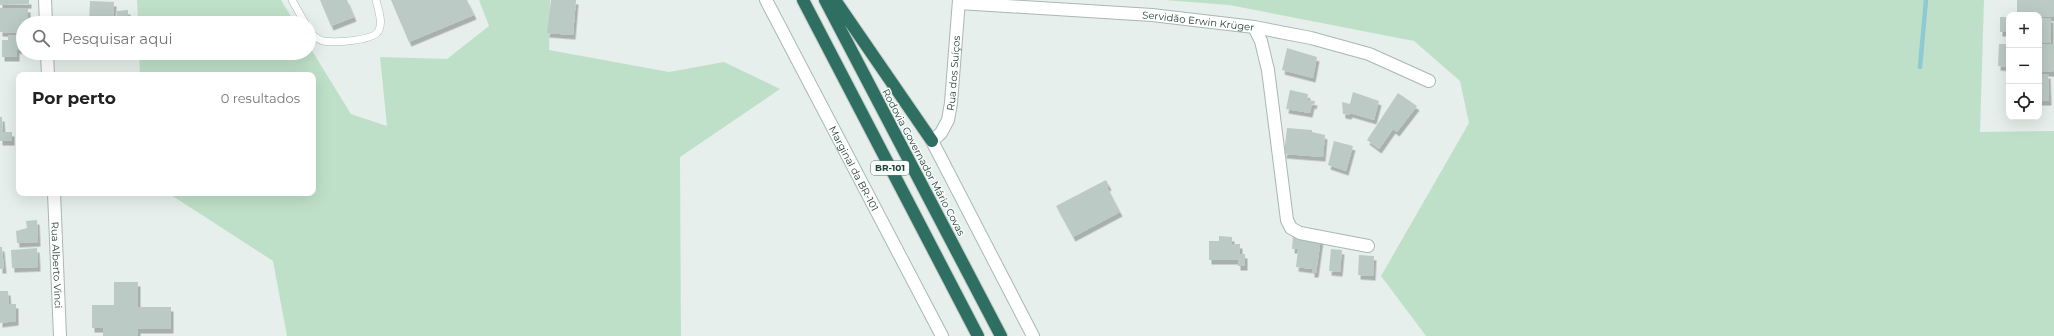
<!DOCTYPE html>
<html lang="pt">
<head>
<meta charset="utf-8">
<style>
	:root { --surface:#fff; --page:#f2f2f2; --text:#222; --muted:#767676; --line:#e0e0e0 }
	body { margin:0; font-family:Montserrat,sans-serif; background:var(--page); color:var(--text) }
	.controls { position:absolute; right:12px; top:12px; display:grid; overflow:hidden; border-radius:8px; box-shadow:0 4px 16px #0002 }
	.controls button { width:36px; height:36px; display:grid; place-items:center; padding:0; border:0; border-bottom:1px solid var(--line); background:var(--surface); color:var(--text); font:20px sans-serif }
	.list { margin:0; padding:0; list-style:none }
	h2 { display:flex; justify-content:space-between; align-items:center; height:52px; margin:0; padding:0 16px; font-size:17px }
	h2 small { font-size:13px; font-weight:400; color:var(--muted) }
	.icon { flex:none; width:22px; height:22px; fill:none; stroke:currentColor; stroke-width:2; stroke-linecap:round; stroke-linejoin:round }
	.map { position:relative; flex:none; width:2054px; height:336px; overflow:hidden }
	.search { position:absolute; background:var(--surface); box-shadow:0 4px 16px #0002; left:16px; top:16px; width:300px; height:44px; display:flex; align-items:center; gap:10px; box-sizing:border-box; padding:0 14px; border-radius:22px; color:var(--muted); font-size:15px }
	.panel { position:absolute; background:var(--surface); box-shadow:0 4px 16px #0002; left:16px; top:72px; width:300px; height:124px; border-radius:8px }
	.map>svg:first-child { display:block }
</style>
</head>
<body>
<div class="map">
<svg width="2054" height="336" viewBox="0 0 2054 336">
	<defs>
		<filter id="shadow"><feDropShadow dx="2.5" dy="4.5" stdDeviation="0" flood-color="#0004"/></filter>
	</defs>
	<rect width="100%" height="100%" fill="#e6efeb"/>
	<!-- green -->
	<path fill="#bfe0c8" d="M137,0H281L295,23H138Z
		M479,0H550L549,50L669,72L724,62L780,89L680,157L681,336H287L273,261L168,193H313V75H140L139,53H309V46L351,114L387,126L380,57L447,59L489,26Z
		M1165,0H1984L1980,132L2054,131V336H1426L1381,276L1469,123L1460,81L1414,41L1229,5Z"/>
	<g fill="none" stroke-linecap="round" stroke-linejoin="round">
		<!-- stream -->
		<path stroke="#8ec9d4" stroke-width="4.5" d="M1920,67L1926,0"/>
	</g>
	<!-- building -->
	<path fill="#bbcac4" filter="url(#shadow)" d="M0,0H29V4L0,5Z
		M320,0H347L354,17L331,26Z
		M391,0H467L474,15L409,42Z
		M551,0H576L573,35L547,33Z
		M2017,0H2054V17L2017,15Z
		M90,1L114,2L113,23H89Z
		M0,8H28V23H23V33L0,32Z
		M128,10V23H114V21H117V11Z
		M2000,17H2009V32H2000Z
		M2039,18H2051V43H2039Z
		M8,35H19L20,50L17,49V57H2V40H8Z
		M1999,44H2009V67L1998,66Z
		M2039,44H2054L2053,72H2039Z
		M1287,48L1317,57L1313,78L1282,70Z
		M2039,74H2048L2049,101H2039Z
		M1290,90L1308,94L1307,100L1315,101L1314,105L1312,104L1310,113L1286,109Z
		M1353,92L1379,101L1374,120L1350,113L1349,115L1343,114L1342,102L1350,104Z
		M1398,93L1417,106L1397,132L1393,129L1379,149L1367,140Z
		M0,117H2L3,132H12V141H0Z
		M1287,128L1312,130V132L1325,135L1323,157L1284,154Z
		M1334,141L1353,146L1346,171L1328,165Z
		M1106,180L1109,186L1107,187L1120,212L1073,237L1056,206Z
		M37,220L38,242L17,243L16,231L27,228L26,221Z
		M1219,236L1232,237V244H1240V254H1245V266H1238V260H1209V241H1219Z
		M1293,236L1321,238L1316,273H1312V269L1296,267L1298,249H1292Z
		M0,247H2L4,269H0Z
		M37,248L38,267L12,268L11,250Z
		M1331,249L1342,250L1340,272L1329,271Z
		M1359,255L1374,256L1373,276L1358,275Z
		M114,282H138V307H171V329H138V336H103V328H92V305H114Z
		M0,291H8L9,304H16V321L0,323Z"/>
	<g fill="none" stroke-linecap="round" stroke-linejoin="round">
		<!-- service casing -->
		<g stroke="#a8b8b2" stroke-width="8">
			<path id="service" d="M292,0L305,23
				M309,30C312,35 317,39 323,41C334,43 375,41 379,30C383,21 378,9 376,0"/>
		</g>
		<!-- minor casing -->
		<g stroke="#a8b8b2" stroke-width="14">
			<g id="minor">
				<path d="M45,0L46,23"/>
				<path id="s1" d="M959,3L1152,15L1254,27L1311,38L1369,54L1429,81"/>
				<path d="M1254,27L1261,41L1268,70L1287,220L1291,228L1300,233L1368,246"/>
				<path d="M47,53L48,75"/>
				<path id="s2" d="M54,193L60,336"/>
			</g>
		</g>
		<!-- tertiary casing -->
		<g stroke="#a8b8b2" stroke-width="14">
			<g id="tertiary">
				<path id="s3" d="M932,141L941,133L948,120L951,103L959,0"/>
			</g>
		</g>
		<!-- secondary casing -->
		<g stroke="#a4bbb3" stroke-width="14">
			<g id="secondary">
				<path id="s4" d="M766,0L942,336"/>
				<path d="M932,141L1033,336"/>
			</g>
		</g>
		<!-- motorway casing -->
		<g stroke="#c2cac8" stroke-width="14">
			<path id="motorway" d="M803,0L978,336
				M825,0L1001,336
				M835,0L932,141"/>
		</g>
		<!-- service -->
		<use href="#service" stroke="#fff" stroke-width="7"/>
		<!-- minor -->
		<use href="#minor" stroke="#fff" stroke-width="12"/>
		<!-- tertiary -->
		<use href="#tertiary" stroke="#fff" stroke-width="12"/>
		<!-- secondary -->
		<use href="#secondary" stroke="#fff" stroke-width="12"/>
		<!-- motorway -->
		<use href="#motorway" stroke="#2f6f62" stroke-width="12"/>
	</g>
	<g text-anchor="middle" stroke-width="3" stroke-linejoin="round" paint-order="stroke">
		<!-- shield labels -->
		<rect fill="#f7fbf9" stroke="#637a73" stroke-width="1" x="871" y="161" width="38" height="14" rx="3"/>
		<g font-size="9" font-weight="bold" fill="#24423a">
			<text x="890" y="171">BR-101</text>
		</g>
		<!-- street labels -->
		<g font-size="10" fill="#24423a" stroke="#f7fbf9">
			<text dy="4" stroke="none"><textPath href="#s1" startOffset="240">Servidão Erwin Krüger</textPath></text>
			<text dy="4" stroke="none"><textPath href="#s3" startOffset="74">Rua dos Suíços</textPath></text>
			<text transform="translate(924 162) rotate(62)" y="4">Rodovia Governador Mário Covas</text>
			<text dy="4" stroke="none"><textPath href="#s4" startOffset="190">Marginal da BR-101</textPath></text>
			<text dy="4" stroke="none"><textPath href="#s2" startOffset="72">Rua Alberto Vinci</textPath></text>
		</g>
	</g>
</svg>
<div class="controls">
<button>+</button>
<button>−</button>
<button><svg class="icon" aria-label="locate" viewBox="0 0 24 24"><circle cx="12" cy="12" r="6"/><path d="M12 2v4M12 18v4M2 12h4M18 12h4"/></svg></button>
</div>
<div class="search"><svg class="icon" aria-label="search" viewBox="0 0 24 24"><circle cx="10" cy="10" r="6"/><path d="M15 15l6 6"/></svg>Pesquisar aqui</div>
<section class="panel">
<h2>Por perto<small>0 resultados</small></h2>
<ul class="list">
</ul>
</section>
</div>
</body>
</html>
